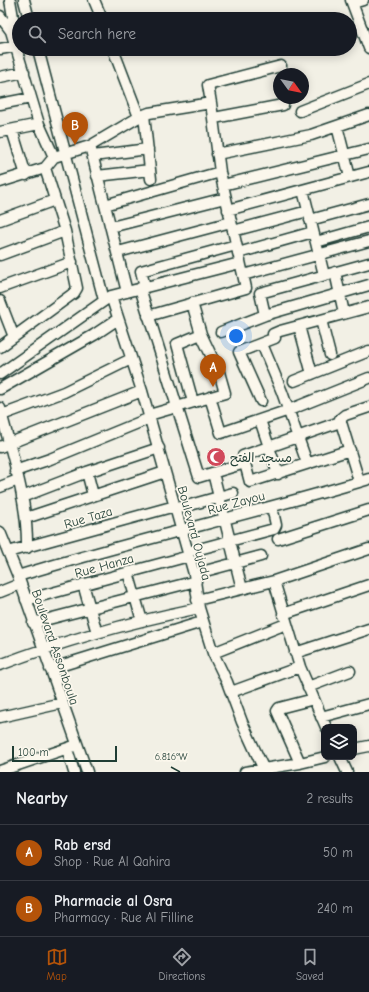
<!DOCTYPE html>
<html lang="en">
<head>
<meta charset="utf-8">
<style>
	:root { --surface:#171b24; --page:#20242c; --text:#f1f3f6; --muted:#9ea1a6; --line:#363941; --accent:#b45309 }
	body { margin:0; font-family:"Comic Neue","Playpen Sans Arabic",sans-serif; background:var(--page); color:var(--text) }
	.controls { position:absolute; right:12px; bottom:12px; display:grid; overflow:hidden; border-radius:8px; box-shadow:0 2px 10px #0003 }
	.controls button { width:36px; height:36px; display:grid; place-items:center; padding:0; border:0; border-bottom:1px solid var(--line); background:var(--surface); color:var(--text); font:20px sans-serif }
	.compass { position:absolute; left:273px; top:68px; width:36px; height:36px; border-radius:50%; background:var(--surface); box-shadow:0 2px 10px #0003; rotate:123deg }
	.scale { position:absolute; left:12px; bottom:10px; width:105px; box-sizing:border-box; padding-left:4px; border:2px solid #1f3d34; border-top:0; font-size:11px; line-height:14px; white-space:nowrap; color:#1f3d34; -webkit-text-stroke:3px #fbf7ec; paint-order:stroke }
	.you { position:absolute; left:236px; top:336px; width:14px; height:14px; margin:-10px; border:3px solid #fff; border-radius:50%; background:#1a73e8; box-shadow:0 0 0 6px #1a73e833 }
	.badge { display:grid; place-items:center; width:26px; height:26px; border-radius:50%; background:var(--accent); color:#fff; font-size:13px; font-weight:700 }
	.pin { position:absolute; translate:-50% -33px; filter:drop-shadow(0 1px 2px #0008) }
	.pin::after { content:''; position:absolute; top:21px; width:14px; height:12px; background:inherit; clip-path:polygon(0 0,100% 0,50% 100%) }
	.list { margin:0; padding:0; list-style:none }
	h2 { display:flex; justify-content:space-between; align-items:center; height:52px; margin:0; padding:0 16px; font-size:17px }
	h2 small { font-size:13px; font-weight:400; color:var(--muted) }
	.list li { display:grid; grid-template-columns:26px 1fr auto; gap:12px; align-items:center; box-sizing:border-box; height:56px; padding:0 16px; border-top:1px solid var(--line) }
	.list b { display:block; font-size:15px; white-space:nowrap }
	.list p { margin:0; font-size:13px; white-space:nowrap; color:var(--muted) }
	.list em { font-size:13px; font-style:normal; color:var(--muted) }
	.icon { flex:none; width:22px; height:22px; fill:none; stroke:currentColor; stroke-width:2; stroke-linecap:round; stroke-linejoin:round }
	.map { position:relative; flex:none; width:369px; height:772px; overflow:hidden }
	.search { position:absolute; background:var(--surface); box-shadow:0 2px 10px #0003; left:12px; right:12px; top:12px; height:44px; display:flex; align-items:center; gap:10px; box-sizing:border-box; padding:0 14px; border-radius:22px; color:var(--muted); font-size:15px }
	.sheet { height:164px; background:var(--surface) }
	nav { display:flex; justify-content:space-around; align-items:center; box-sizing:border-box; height:56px; border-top:1px solid var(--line); background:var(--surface); font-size:11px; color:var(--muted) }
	nav a { display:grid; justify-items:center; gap:2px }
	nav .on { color:var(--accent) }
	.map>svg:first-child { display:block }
</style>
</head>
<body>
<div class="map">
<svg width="369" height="772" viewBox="0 0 369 772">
	<rect width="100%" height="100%" fill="#f2f0e5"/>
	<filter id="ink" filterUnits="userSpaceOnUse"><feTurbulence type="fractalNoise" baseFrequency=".025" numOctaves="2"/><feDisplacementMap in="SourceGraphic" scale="8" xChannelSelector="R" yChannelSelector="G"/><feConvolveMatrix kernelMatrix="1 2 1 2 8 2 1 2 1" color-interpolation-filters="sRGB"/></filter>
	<g filter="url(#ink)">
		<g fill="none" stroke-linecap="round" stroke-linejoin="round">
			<!-- minor casing -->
			<g stroke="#1f3d34" stroke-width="13">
				<path id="minor" d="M10,0L13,17L11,31L39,124L54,157
					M24,0L29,19
					M94,0L102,19
					M351,0L369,48
					M353,3L363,0
					M0,16L11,31L15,32
					M0,49L17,46
					M38,49L104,300
					M113,49L139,117
					M0,77L24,72
					M0,104L31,98
					M300,111L369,84
					M144,115L151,179
					M214,118L283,105
					M337,126L350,177
					M12,130L26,175
					M0,132L39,124
					M90,146L127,292
					M217,154L311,135L369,115
					M93,156L148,149
					M97,176L150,170
					M0,182L45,168L54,157L90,146L139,117L149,113L211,103L208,85L281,66
					M223,185L369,149
					M303,190L324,275
					M105,205L220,172
					M228,210L369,172
					M0,220L55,200
					M310,220L369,204
					M111,227L225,198
					M233,231L308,211
					M316,242L369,227
					M118,252L231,222
					M238,253L313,232
					M0,255L65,231
					M335,272L344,313
					M243,275L369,241
					M145,287L141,271L236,245
					M0,288L72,262
					M140,288L199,477L245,463
					M111,296L142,391L194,574L199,608L213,653L227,682L242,722L265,772
					M0,301L14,337
					M265,315L260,293L369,263
					M148,316L246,288L220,172L211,103
					M321,320L330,355
					M299,326L312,374
					M221,332L265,315L369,285
					M262,344L282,392L307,463
					M0,347L74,293L77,288L65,231L45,168
					M0,374L111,296L240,263
					M294,381L369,351
					M0,389L94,335L118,319
					M210,397L221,433L289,410L369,378
					M261,401L239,352L275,338L273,334L280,331L369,307
					M193,402L177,344L201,334
					M0,408C11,453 28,500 27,548
					M2,415L64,392L131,359
					M149,415L225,393L219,372L201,334L192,303
					M260,420L278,474
					M340,422L243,456L250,482L350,450
					M0,447L142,391
					M15,471L50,459L150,418
					M87,472L93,495
					M213,473L242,589
					M359,481L340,419L345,415L369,407
					M0,487L18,480
					M22,497L87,472L159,448
					M176,509L233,493
					M26,518L165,472
					M0,532L18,576L87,772
					M278,539L369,510
					M8,552L175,506
					M188,552L274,529L276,525L272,507
					M128,572L142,621
					M194,574L261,556
					M18,576C134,540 253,514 369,479
					M274,581L300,667L326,727
					M83,584L97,633
					M0,592L20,584
					M26,600L189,556
					M197,600L274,581L369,549
					M283,614L369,585
					M33,623L196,581
					M213,653L286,624
					M295,653L369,629
					M0,665C65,640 131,622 199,608
					M50,669L202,622
					M308,687L350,671
					M231,692L300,667
					M0,717L62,703
					M321,717L369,704
					M67,749L74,772
					M354,749L369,746
					M340,757L347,772
					M300,763L277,711L279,708L314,699
					M0,771L77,745
					M245,772L300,763L325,757"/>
			</g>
			<!-- minor -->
			<use href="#minor" stroke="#fbf7ec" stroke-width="10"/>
		</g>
	</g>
	<!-- ticks -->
	<path fill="none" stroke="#1f3d34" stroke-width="1.5" d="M171,767L180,772"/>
	<!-- icons -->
	<defs>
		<g id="mosque-disc" transform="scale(1)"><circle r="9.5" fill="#d1495b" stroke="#fbf7ec"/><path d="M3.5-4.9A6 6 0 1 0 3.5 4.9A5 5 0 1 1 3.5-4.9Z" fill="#fff"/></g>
	</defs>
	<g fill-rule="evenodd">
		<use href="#mosque-disc" x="216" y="457"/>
	</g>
	<g text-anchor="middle" stroke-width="3.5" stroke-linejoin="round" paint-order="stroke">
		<!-- poi labels -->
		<g font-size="13" fill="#1f3d34" stroke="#fbf7ec" text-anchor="start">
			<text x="230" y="462">مسجد الفتح</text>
		</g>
		<!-- street labels -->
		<g font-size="13" fill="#1f3d34" stroke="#fbf7ec">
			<text transform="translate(236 502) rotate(-15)" y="5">Rue Zayou</text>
			<text transform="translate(88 517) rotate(-16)" y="5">Rue Taza</text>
			<text transform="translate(195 533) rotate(75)" y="5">Boulevard Oujada</text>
			<text transform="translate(104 565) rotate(-15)" y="5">Rue Hanza</text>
			<text transform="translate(56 647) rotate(71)" y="5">Boulevard Assonboula</text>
		</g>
	</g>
	<g font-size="10" text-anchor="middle" fill="#1f3d34" stroke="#fbf7ec" stroke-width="3.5" stroke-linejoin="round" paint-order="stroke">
		<text x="171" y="760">6.816°W</text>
	</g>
</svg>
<div class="controls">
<button><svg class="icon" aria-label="layers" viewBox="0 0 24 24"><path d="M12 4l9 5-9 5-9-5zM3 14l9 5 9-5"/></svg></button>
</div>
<svg class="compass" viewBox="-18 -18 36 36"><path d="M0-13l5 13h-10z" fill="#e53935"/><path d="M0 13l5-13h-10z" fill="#9ea1a6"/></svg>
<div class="scale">100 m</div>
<div class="you"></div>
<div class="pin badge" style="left:213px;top:387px">A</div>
<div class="pin badge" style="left:75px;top:145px">B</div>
<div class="search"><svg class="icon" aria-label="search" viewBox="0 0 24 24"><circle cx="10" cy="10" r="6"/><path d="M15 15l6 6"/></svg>Search here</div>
</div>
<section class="sheet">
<h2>Nearby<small>2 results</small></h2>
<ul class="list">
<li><span class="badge">A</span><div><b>Rab ersd</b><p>Shop · Rue Al Qahira</p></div><em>50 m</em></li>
<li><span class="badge">B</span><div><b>Pharmacie al Osra</b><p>Pharmacy · Rue Al Filline</p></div><em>240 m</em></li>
</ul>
</section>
<nav>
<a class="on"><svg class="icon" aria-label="map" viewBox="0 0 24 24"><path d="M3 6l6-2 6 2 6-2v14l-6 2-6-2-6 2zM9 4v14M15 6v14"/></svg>Map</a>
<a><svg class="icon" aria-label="directions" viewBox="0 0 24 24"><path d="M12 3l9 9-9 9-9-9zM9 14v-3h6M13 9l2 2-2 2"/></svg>Directions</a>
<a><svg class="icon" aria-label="saved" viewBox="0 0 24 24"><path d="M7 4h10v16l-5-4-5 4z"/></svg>Saved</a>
</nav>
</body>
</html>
